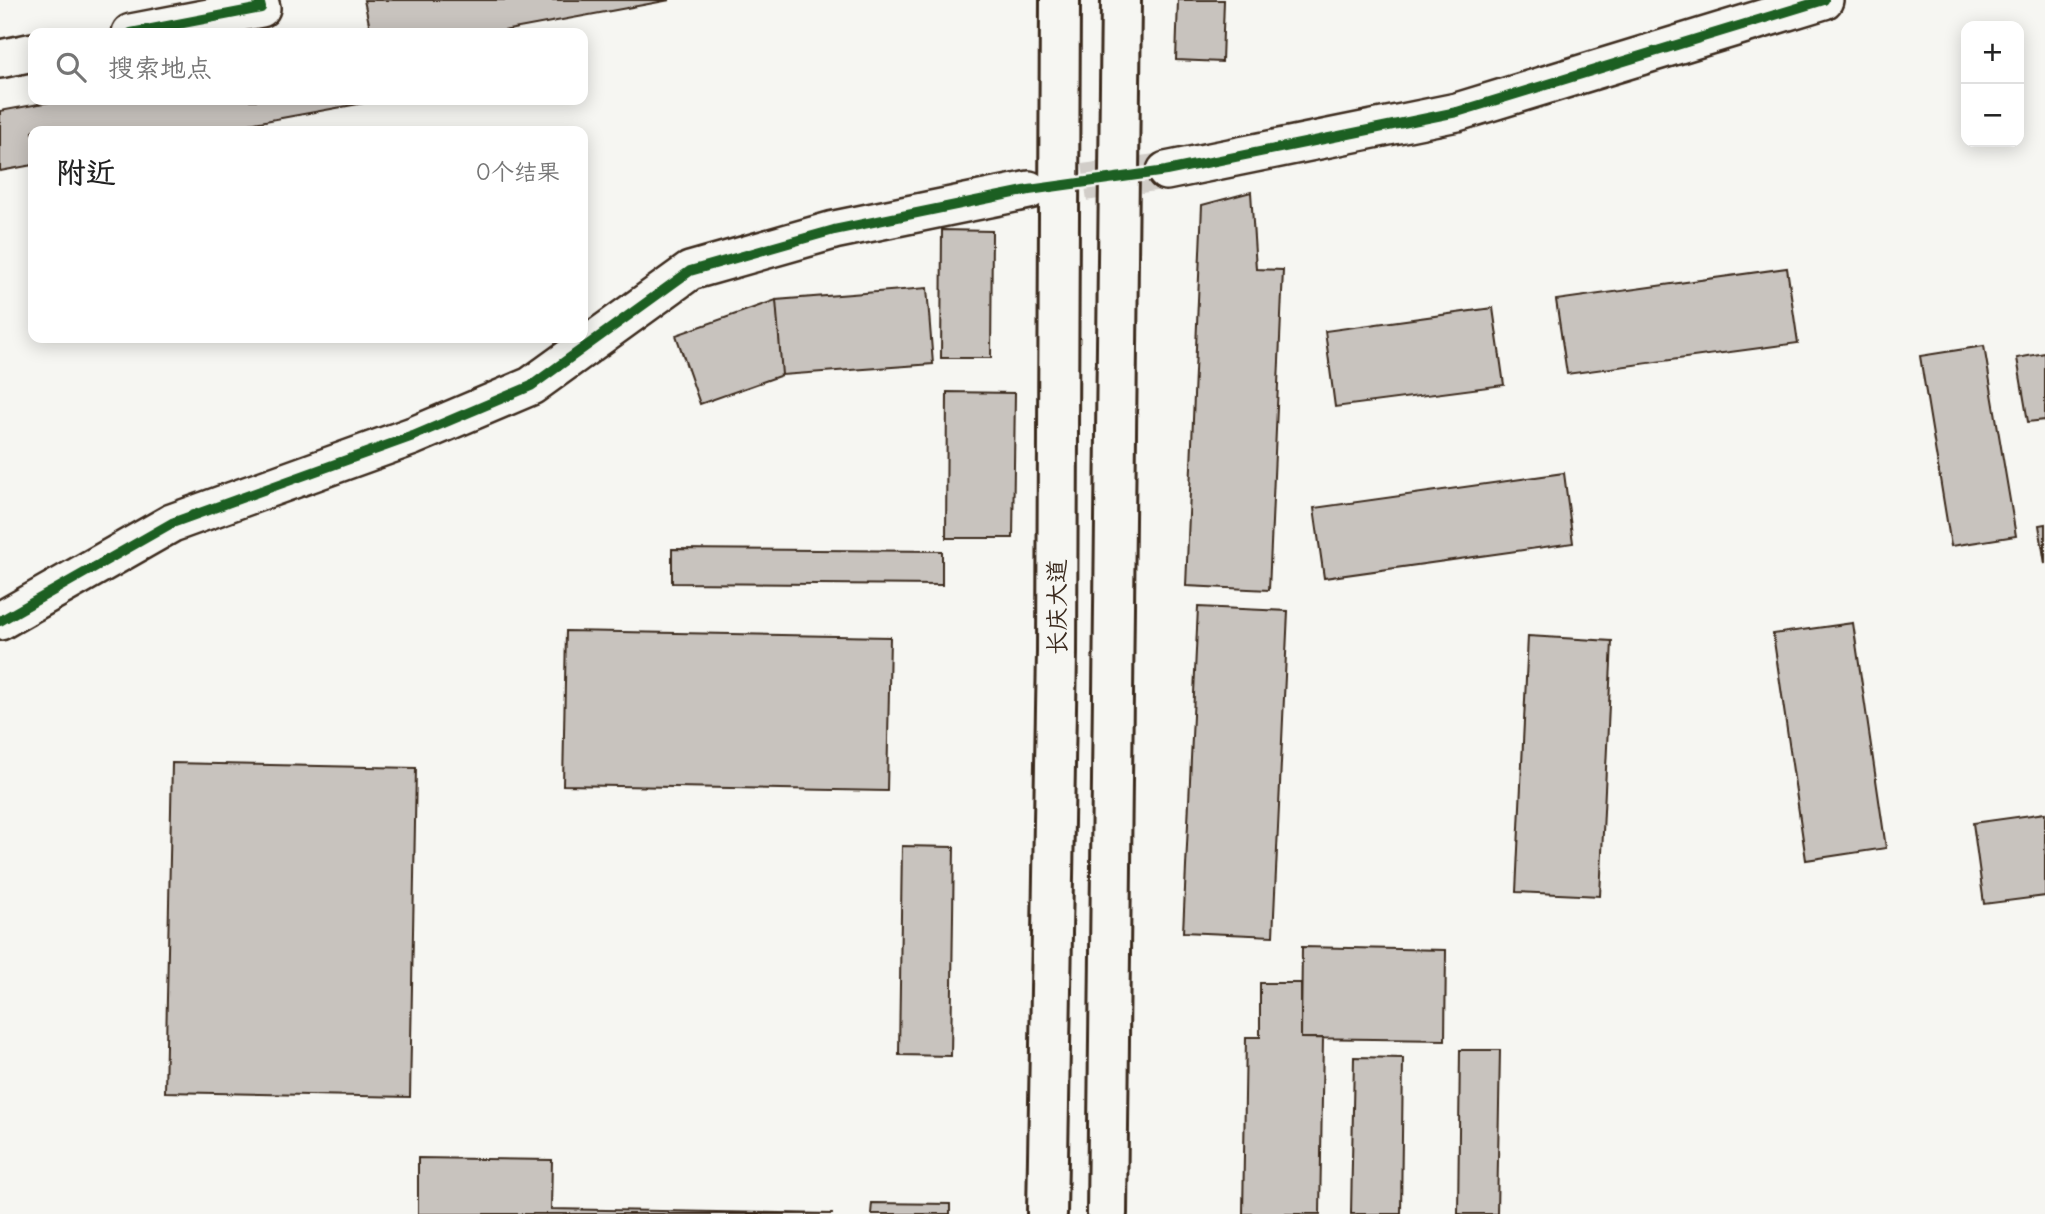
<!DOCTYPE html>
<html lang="zh">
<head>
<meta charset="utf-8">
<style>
	:root { --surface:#fff; --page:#f2f2f2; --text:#222; --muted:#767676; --line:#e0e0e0 }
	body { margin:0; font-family:Delius,"LXGW WenKai TC",sans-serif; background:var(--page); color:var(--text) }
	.controls { position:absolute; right:21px; top:21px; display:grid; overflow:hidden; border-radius:14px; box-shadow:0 4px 18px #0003 }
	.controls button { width:63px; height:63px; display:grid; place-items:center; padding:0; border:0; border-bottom:2px solid var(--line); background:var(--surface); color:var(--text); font:35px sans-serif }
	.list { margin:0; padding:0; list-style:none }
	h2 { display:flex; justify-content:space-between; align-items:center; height:91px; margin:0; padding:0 28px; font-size:30px }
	h2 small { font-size:23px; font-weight:400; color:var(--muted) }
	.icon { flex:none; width:38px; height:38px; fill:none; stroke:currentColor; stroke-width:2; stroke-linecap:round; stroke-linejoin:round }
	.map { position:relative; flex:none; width:2045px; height:1214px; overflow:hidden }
	.search { position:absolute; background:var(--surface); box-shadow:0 4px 18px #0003; left:28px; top:28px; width:560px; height:77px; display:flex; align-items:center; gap:18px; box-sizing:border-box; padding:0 24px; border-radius:14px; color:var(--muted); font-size:26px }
	.panel { position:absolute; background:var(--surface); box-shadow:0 4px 18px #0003; left:28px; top:126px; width:560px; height:217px; border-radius:14px }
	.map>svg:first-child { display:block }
</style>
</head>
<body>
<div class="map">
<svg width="2045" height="1214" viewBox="0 0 2045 1214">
	<rect width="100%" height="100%" fill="#f6f6f2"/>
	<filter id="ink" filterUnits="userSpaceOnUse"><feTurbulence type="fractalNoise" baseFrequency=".0143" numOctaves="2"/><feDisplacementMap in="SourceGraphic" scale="14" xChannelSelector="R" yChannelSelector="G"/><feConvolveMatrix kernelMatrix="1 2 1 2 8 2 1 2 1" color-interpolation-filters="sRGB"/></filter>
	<g filter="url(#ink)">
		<!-- building -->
		<path fill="#c8c3be" stroke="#3b2a1e" stroke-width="2" d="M364,0H670L492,33H371Z
			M1178,0H1224L1222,62L1176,60Z
			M61,100H363L364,103L211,131H33V165L0,171V111Z
			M1251,192L1256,269L1283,270L1269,590L1186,586L1202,205Z
			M942,230L992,231L991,358H941Z
			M1787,268L1798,343L1567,374L1556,300Z
			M927,288L933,364L782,375L776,300Z
			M776,300L782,375L700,404L676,335Z
			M1493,308L1504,385L1335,407L1325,331Z
			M1984,346L2016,536L1951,546L1920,356Z
			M2045,353V420L2028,422L2017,358Z
			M947,392L1015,393L1013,538H946Z
			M1564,473L1573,543L1324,578L1314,508Z
			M2045,524V564L2039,525Z
			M672,549L942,551V585L672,583Z
			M1198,607L1288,611L1273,936L1183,932Z
			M1853,623L1886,848L1806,860L1773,634Z
			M566,631L890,637L887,791L563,785Z
			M1528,636L1612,641L1600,896L1516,892Z
			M172,763L416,768L410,1097L165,1092Z
			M2045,813V896L1984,904L1973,823Z
			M902,846L954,847L951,1056L899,1055Z
			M1302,947L1446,950L1445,1040L1301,1038Z
			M1260,983H1301V1038H1323L1320,1214H1243L1246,1037H1260Z
			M1460,1050H1500L1497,1214H1458Z
			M1354,1057L1403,1058L1401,1214H1351Z
			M418,1158L552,1160L551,1209L833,1214H418Z
			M872,1203L950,1204V1214H871Z"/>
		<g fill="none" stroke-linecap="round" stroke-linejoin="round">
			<!-- minor-tunnel -->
			<path stroke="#d1cdc8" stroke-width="37" stroke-dasharray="37 18" stroke-linecap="butt" d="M1030,190L1166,171"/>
			<!-- minor casing -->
			<g stroke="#3b2a1e" stroke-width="42">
				<path id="minor" d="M131,33L261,8L259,0
					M0,59L33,52
					M1166,171L1457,112L1824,0
					M0,621L172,523L413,436L531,386L690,271L834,230L1029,190"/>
			</g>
			<!-- major casing -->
			<g stroke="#3b2a1e" stroke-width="44">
				<path id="major" d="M1047,1214L1057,652L1060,0
					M1107,1214L1121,0"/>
			</g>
			<!-- minor -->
			<use href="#minor" stroke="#f6f6f2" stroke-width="37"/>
			<!-- major -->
			<use href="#major" stroke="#f6f6f2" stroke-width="38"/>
			<!-- cycleway casing -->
			<g stroke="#f6f6f2" stroke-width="15">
				<path id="cycleway" d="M131,33L261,8L259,0
					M0,621L172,523L413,436L531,386L690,271L834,230L1029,190L1166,171L1457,112L1824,0"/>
			</g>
			<!-- cycleway -->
			<use href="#cycleway" stroke="#1b5e20" stroke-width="10"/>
		</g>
	</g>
	<g text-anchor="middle" stroke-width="5" stroke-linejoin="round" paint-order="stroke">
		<!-- street labels -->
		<g font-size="24" fill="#3b2a1e" stroke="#f6f6f2">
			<text transform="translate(1057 607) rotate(-90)" y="8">长庆大道</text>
		</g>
	</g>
</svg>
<div class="controls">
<button>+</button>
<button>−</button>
</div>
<div class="search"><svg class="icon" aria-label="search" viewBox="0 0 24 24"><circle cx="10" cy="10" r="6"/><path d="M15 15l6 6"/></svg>搜索地点</div>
<section class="panel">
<h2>附近<small>0个结果</small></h2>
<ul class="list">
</ul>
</section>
</div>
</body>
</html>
